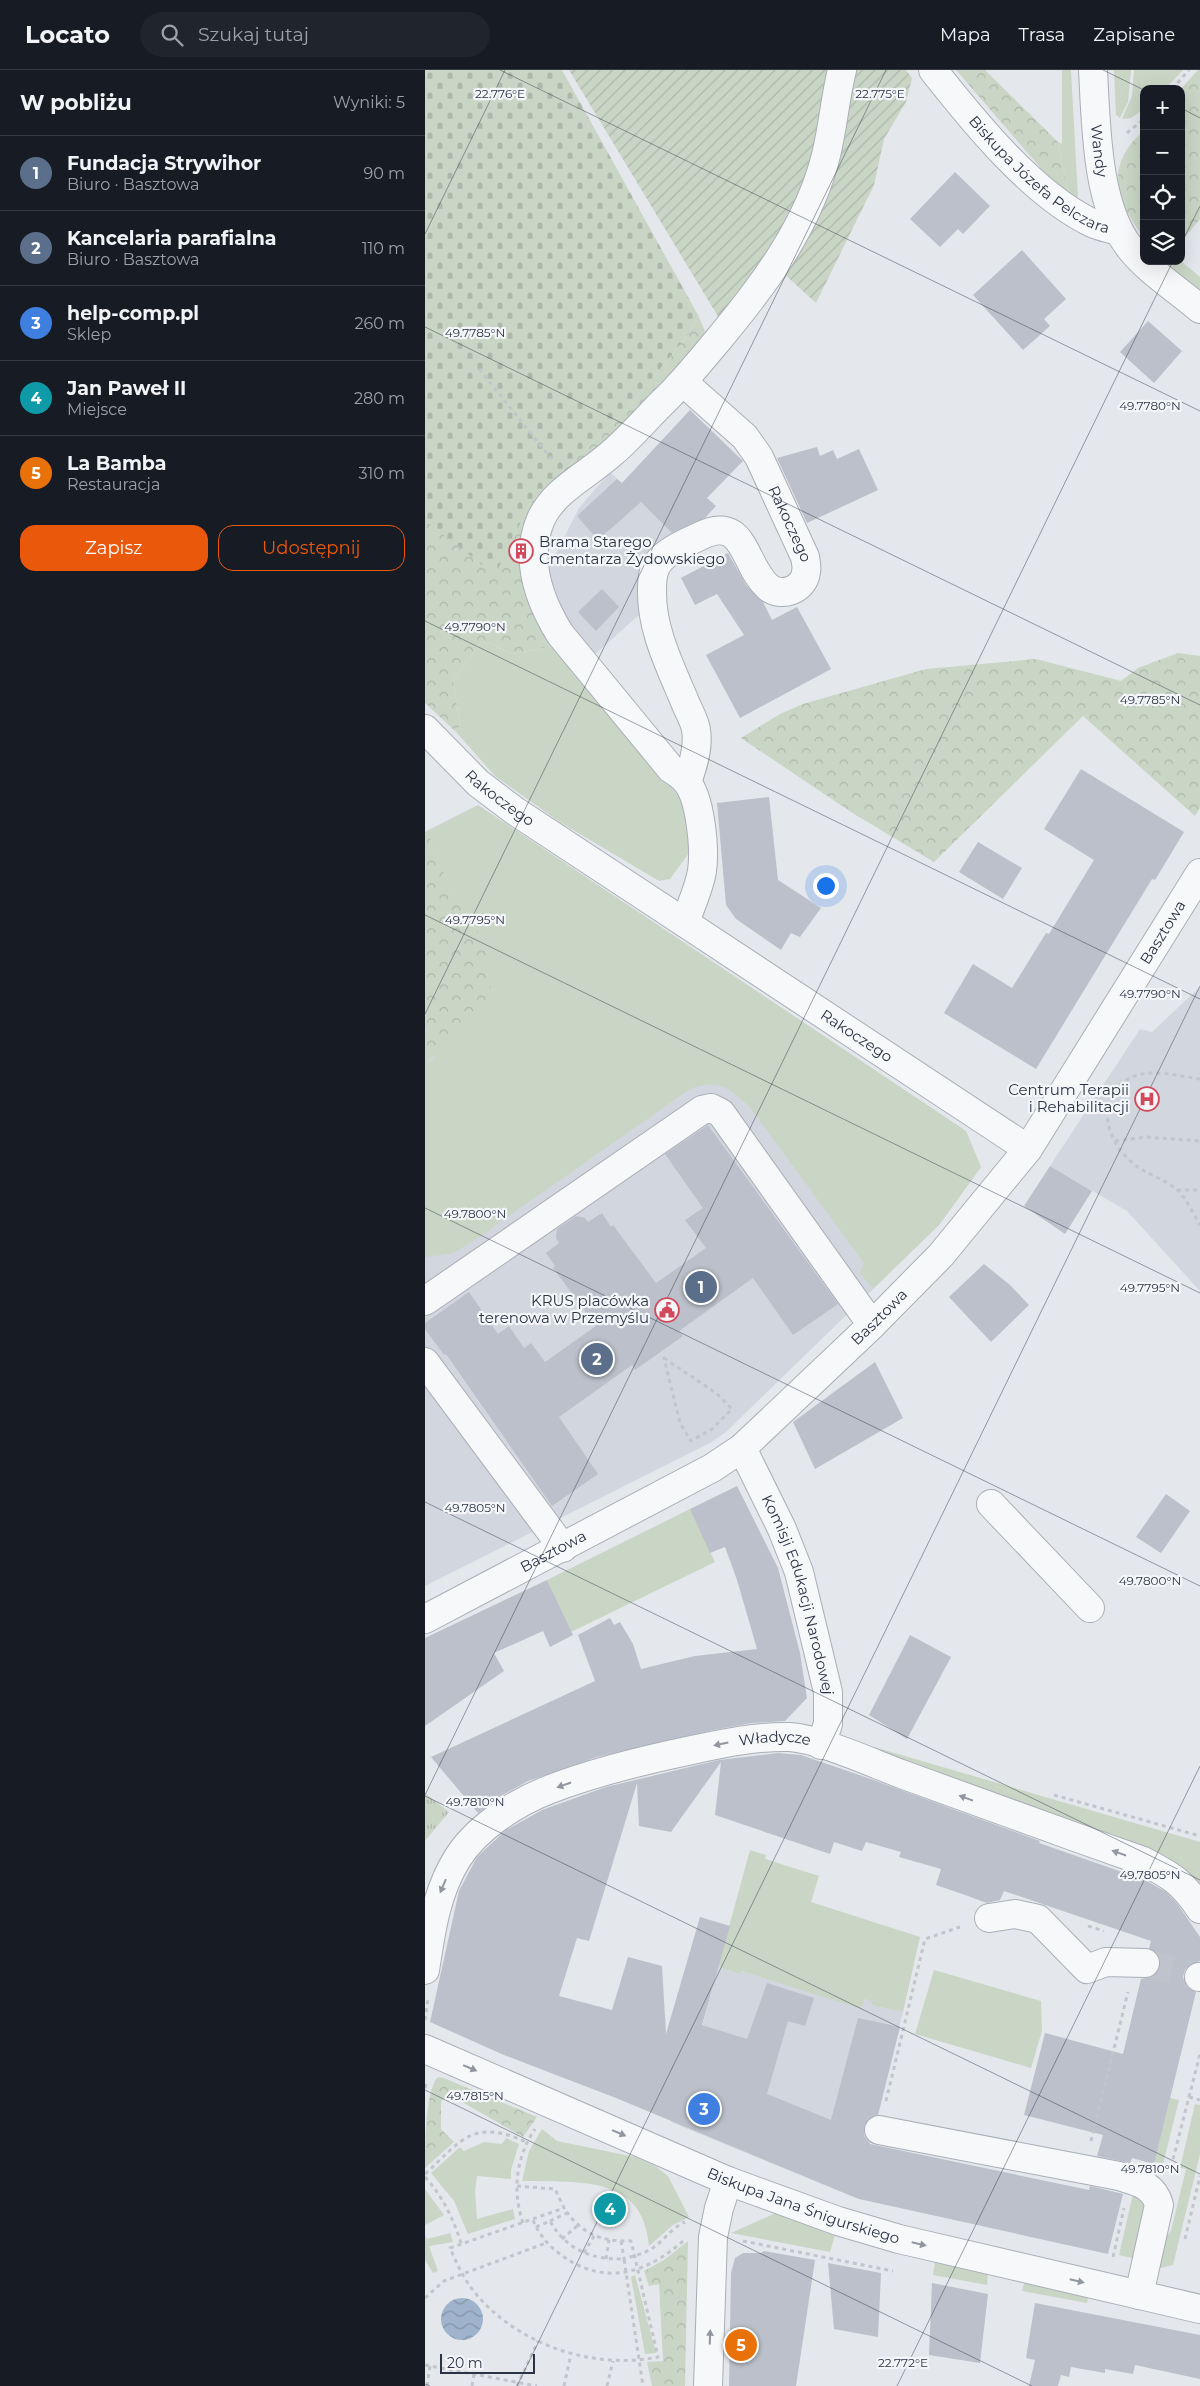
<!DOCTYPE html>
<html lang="pl">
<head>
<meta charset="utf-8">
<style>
	:root { --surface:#171b24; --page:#20242c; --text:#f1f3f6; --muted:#9ea1a6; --line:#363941; --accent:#ea580c }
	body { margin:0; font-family:Montserrat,sans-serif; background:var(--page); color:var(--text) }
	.controls { position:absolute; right:15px; top:15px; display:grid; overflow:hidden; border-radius:10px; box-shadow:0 5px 20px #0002 }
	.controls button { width:45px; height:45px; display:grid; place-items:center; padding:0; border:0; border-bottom:1px solid var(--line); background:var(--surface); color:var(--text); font:25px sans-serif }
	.scale { position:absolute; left:15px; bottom:12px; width:95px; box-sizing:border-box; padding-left:5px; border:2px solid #2b3445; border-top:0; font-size:14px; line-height:18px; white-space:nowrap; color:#2b3445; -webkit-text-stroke:4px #f4f6f9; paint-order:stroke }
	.you { position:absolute; left:400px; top:815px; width:18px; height:18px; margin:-12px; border:4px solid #fff; border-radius:50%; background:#1a73e8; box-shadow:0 0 0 8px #1a73e833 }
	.badge { display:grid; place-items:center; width:32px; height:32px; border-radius:50%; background:var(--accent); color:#fff; font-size:16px; font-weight:700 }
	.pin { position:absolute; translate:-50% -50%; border:2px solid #fff; box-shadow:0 1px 5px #0006 }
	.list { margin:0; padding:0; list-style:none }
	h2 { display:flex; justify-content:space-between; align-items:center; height:65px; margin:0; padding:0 20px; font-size:21px }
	h2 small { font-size:16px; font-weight:400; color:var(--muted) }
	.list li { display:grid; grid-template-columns:32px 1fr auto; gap:15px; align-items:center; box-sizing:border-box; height:75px; padding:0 20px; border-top:1px solid var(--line) }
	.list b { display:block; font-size:19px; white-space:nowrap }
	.list p { margin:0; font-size:16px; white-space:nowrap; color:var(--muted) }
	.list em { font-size:16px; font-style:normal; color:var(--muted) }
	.actions { display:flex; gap:10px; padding:15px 20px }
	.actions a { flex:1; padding:11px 0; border:1px solid var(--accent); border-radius:15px; text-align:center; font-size:18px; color:var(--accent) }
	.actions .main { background:var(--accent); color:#fff }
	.icon { flex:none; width:28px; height:28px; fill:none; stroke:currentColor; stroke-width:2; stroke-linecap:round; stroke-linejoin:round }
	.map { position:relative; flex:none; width:775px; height:2316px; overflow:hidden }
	header { display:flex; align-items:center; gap:30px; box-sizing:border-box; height:70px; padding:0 25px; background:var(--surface); border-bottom:1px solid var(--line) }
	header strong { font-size:24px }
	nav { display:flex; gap:28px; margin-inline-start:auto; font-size:18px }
	.search { width:350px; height:45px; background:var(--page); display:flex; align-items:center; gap:12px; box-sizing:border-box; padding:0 18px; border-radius:28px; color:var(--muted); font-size:19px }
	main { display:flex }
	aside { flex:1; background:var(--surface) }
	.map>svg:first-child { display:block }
</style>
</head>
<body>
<header>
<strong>Locato</strong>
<div class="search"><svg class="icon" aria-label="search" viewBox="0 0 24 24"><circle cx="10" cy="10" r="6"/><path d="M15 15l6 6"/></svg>Szukaj tutaj</div>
<nav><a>Mapa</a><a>Trasa</a><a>Zapisane</a></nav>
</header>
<main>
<aside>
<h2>W pobliżu<small>Wyniki: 5</small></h2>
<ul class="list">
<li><span class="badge" style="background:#5c6f8a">1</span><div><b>Fundacja Strywihor</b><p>Biuro · Basztowa</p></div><em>90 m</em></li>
<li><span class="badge" style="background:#5c6f8a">2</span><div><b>Kancelaria parafialna</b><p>Biuro · Basztowa</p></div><em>110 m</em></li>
<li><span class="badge" style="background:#3f7fe0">3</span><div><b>help-comp.pl</b><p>Sklep</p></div><em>260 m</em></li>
<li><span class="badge" style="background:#0f9aa8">4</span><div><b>Jan Paweł II</b><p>Miejsce</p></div><em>280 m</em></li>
<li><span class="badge" style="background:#e8710a">5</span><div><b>La Bamba</b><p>Restauracja</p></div><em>310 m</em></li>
</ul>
<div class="actions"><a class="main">Zapisz</a><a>Udostępnij</a></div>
</aside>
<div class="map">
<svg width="775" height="2316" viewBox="0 0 775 2316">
	<defs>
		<pattern id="forest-crowns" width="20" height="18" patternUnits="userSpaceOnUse" patternTransform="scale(1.25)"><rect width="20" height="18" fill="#c9d6c5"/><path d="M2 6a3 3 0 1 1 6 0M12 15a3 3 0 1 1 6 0" fill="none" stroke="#adb8ab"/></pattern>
		<pattern id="cemetery-stones" width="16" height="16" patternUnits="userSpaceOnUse" patternTransform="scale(1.25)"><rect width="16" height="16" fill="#c9d6c5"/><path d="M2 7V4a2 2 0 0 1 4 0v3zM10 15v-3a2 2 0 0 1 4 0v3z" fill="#adb8ab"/></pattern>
		<pattern id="park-tufts" width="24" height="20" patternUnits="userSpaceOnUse" patternTransform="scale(1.25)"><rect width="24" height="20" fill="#c9d6c5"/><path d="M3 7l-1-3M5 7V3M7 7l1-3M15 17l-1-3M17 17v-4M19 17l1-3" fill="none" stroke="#adb8ab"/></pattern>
		<pattern id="garden-furrows" width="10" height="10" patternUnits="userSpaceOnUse" patternTransform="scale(1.25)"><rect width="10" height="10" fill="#c9d6c5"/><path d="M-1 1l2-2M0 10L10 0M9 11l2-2" fill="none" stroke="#adb8ab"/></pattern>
		<pattern id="water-waves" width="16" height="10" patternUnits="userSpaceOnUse" patternTransform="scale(1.25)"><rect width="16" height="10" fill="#9fb4cc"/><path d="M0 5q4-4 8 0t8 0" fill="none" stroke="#8293a7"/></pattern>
	</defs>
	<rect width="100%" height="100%" fill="#e4e7ec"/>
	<!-- built -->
	<path fill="#d2d6de" d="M185,402L262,477L237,502L235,526L167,587L145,561L121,503L154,438Z
		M53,735L541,1061L556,1097L514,1155L301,1362L285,1373L0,1516V762Z
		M775,917V1221L702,1141L625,1096L715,959L727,962Z
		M293,1897L315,1904L317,1901L436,1938L440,1929L447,1932L446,1935L478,1942L431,2128L246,2052L271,1980Z"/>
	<!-- grass -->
	<path fill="#c9d6c5" d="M637,0H646L653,127L644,125L633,72L637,74Z
		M689,0H706L703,32L695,48L691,45Z
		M709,0H758L740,19H719V39L706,48L697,49L707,26Z
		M737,191H756L775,207V221Z
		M56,572L67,574L88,584L131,575L226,688L259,735L267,779L245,809L234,811L133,751L70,706L31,662L35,655L28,610Z
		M53,735L541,1061L556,1097L514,1155L448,1219L435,1203L439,1193L324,1036C304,1018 292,1008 265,1019L45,1173L29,1183L2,1187L0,1184V994L8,990L61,874L28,826L2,761Z
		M265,1439L290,1492L146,1562L122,1510Z
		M449,1677L775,1772V1819C757,1798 742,1788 717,1777L448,1680Z
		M325,1780L341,1785L340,1789L394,1806L386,1832L495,1867L478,1942L446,1935L447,1932L440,1929L436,1939L317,1901L315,1904L293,1897Z
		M509,1900L616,1931L617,1961L606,1998L490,1964Z
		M745,2028L754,2030L738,2094L729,2092Z
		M770,2034L775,2035V2084L748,2195L735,2198L737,2171L746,2161L761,2099L755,2098Z
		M117,2059L132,2071L210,2087L230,2096L243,2106L264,2147L248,2155L224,2176C218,2103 152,2113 97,2111L104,2081Z
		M81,2068L94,2074L86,2100V2109L52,2106L50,2121L52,2149L88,2139L90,2149L43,2164L29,2131L6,2103L35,2077L39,2081L59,2072L77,2074Z
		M0,2119L19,2145L0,2155Z
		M708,2124L717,2131L721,2140L711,2189L694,2185Z
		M351,2143H356L411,2162L405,2182L306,2163Z
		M25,2163L28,2172L4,2176L13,2201L8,2203L0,2190V2166L2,2169Z
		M510,2192L563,2203L562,2215L508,2205Z
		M210,2205L231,2283L220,2284L206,2207Z
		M600,2210L664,2223L662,2233L597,2221Z"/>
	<!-- forest -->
	<path fill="url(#forest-crowns)" d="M531,0H560L633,72L644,125L633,118Z
		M773,0H775V149L756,172V19Z
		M719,60V169C691,127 678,98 719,60Z
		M273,245L280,261L269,283L153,396L116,427L131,575L88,584L67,574L56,572L28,610L35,655L31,662L0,633V450L70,504L105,433L203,338L263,265Z
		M753,583L775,586V738L770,746L658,646L509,792L426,742L316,668L355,644L378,634L501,599L611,589L696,611L713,598Z
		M2,761L28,826L61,874L67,912L57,943L0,994V963L2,962L0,958V762Z
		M13,2007L19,2008L112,2047L98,2067L25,2025L16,2031V2059L29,2072L0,2098C0,2079 0,2019 13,2007Z
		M263,2171L260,2316H227L222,2292L238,2291L234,2214L224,2216L219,2201L239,2190Z"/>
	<!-- cemetery -->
	<path fill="url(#cemetery-stones)" d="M0,0H137L273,245L263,265L203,338L105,433L70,505L0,450Z"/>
	<!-- park -->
	<path fill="url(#park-tufts)" d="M0,1723L24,1742L0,1771Z"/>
	<!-- garden -->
	<path fill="url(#garden-furrows)" d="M144,0H407L393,87L362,162L297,253Z
		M428,0H481L487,8L481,32L459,69L449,115L391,233L356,201Z"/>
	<!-- water -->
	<path fill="url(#water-waves)" d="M16 2249a21 21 0 1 1 42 0a21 21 0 1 1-42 0Z"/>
	<!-- building -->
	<path fill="#bbc0ca" d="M530,102L565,136L538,164L533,159L515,177L485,149Z
		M597,180L641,229L619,249L625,256L598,280L548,225Z
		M723,251L757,281L729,313L695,282Z
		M265,340L318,391L282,428L291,436L280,448L247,463L216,432L173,470L152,446L192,409L197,413Z
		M392,377L395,386L408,380L412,389L434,379L453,420L382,453L352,388Z
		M303,483L321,515L338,532L347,550L372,537L406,599L315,648L281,585L319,565L292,524L270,535L256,508Z
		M177,519L194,537L171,561L153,542Z
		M656,699L759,762L730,810L727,809L611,999L519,943L548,894L587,918L621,863L624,864L669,790L619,759Z
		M344,727L353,810L396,838L375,867L366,863L356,880L311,849L301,835L292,733Z
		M553,772L597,798L578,829L534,802Z
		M283,1055L413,1234L368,1265L328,1208L254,1261L258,1266L227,1288L210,1300L207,1295L134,1347L173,1404L127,1436L21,1284L19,1285L0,1259V1253L44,1222L73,1264L84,1256L99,1278L106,1273L120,1292L171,1256L128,1198L130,1196L121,1183L134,1173L131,1168L132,1159L151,1146L160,1148L163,1152L177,1143L186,1157L188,1155L231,1213L281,1178L260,1150L278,1138L240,1084Z
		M625,1096L667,1121L640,1164L599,1136Z
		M559,1194L585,1215L604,1235L566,1272L524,1227Z
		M450,1292L478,1348L390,1399L368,1352Z
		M312,1416L353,1498L375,1583L382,1628L360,1651L327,1653L288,1660L172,1687L103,1711L76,1726L53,1743L6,1687L170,1611L153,1565L185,1548L189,1555L195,1552L208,1574L216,1599L270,1586L332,1579L312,1510L300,1477L285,1483L265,1439Z
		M741,1424L765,1441L736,1483L711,1467Z
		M122,1510L148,1565L125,1577L118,1561L69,1583L79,1601L0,1656V1568Z
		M485,1565L526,1587L482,1669L444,1645Z
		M353,1683L376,1685L443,1708L615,1771L614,1773L720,1810L741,1822L751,1832L775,1867V1891L766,1894L760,1900L758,1907L761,1915L771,1922L729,2094L707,2088L705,2093L672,2086L678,2065L599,2045L620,1963L698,1984L716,1909L728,1906L733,1902L736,1894L733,1885L724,1878L726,1871L579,1821L575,1830L562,1833L543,1826L511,1815L516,1799L474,1787L476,1782L441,1772L437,1781L409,1772L405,1784L290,1745L296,1692L246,1762L214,1756L212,1713L164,1871L152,1868L134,1926L187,1940L203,1887L237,1896L241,1964L275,1847L305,1856L277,1955L322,1969L342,1913L389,1928L380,1956L363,1951L342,2024L406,2050L433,1948L475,1957L453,2045L443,2049L439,2057V2066L445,2074L664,2120L665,2116L698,2124L683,2184L434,2129L191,2028L79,1985L5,1952L34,1821L52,1787L81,1760L117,1740L181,1717L294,1690Z
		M339,2181L390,2190L371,2316H304L306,2203L310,2188L318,2183H336Z
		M403,2193L456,2203L453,2267L409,2259Z
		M507,2213L563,2224L555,2293L504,2285Z
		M610,2233L775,2265V2309L710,2295L708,2304L680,2299V2303L646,2297L644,2307L636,2305L633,2316H604L610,2290L601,2288Z"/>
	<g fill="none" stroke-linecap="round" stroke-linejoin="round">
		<!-- minor-tunnel -->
		<path stroke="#bfc3cb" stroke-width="28" stroke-dasharray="28 14" stroke-linecap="butt" d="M720,1893L774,1907"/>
		<!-- minor casing -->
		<g stroke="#a9aeb7" stroke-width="30">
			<g id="minor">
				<path id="s1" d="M508,0C549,52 607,124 667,153C675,157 684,158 693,161"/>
				<path id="s2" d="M668,0C671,53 671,135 705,178C724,202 752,219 775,239"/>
				<path id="s3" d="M258,312L320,367L334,387L380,487C381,492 382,498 381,502C379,520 356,528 343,517C317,494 321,442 273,467C260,473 247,479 237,488C228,497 227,508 227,520C226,559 245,596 260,632C263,640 270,651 271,660C274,677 268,696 262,712"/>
				<path id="s4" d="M0,659L53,713L90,741L603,1079"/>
				<path d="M260,853C265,837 274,819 277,801C280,780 276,728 261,711C257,706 251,702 246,699L135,564C114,530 99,488 116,449C129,420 164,404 187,383C207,366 224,345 243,327C261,309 277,289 293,270C338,216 384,155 401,85C408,57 410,28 417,0"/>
				<path d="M0,1231L277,1040L286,1038L296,1043L447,1255"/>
				<path d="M0,1292L138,1478"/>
				<path id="s5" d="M317,1378L357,1459L374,1502L403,1622V1654L396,1675"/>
				<path d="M566,1434L665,1538"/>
				<path id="s6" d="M0,1549L287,1398L317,1378L447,1255L516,1185L603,1079L775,803"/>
				<path d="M564,1848L590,1844L613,1849L662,1899L681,1892L720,1893"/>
				<path id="s7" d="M0,1900C6,1861 11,1823 32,1789C51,1758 90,1733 123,1720C169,1702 219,1690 267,1680C299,1673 333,1666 365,1667C395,1669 449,1694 479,1705C558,1734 638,1763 718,1791C745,1805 758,1812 775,1839"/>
				<path d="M774,1907H775"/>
				<path id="s8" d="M0,1979L303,2111L413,2151L474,2169L775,2239"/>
				<path d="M454,2060L694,2106C713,2112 729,2115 734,2135L714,2225"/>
				<path d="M283,2316L288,2167L294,2138L303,2111"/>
			</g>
		</g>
		<!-- path -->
		<path stroke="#c2c5cb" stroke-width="3" stroke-dasharray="4 4" stroke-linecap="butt" d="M747,19L764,0
			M702,63L719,49
			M54,299L128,391
			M775,1009C746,1005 710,993 690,1021C671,1048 691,1084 716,1099C727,1106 743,1111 752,1120C762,1129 769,1145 775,1155
			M690,1071L721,1067L775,1071
			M752,1120H775
			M239,1288L291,1323L307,1339L287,1359L266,1371L255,1353Z
			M629,1725L775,1766
			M663,1856L679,1861
			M0,1950L3,1929
			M0,2018L2,2011
			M764,2027L775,2030
			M461,2031L500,1869L535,1857
			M666,2071L703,1922
			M746,2097L775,1984
			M0,2104C37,2070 48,2048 101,2072
			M0,2107C18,2127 28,2148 36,2173
			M92,2116L130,2119L139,2138L25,2178C32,2194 39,2210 51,2224C94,2275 168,2300 233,2287L206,2171C176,2172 155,2163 139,2138
			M108,2150C115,2167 125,2177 139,2187C181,2216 222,2203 258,2171
			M125,2151L142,2143
			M98,2153C87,2121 91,2087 110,2059
			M111,2157L125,2151C141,2180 168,2190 199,2189L218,2316
			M137,2169L152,2156
			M760,2169L775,2106
			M196,2171L199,2189C208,2186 218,2184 226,2179C238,2172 246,2158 260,2152
			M318,2171L468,2201
			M159,2183L169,2166
			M688,2187L699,2138
			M181,2189L184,2170
			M0,2228L19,2211L121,2173
			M0,2295L112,2316
			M2,2316L5,2296
			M47,2316L49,2304
			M92,2316L113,2271
			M139,2316L146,2284
			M182,2316L188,2291"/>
		<!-- minor -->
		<use href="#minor" stroke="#f7f8fa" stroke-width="28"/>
	</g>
	<!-- one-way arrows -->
	<defs><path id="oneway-solid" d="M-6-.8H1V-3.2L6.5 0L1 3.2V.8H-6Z" transform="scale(1.25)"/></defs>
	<g fill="#9196a0">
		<use href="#oneway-solid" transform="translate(296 1674) rotate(168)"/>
		<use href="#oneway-solid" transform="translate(139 1715) rotate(161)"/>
		<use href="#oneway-solid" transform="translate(541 1728) rotate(-160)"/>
		<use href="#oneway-solid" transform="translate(694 1783) rotate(-161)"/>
		<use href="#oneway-solid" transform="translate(18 1816) rotate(113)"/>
		<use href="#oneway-solid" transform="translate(45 1998) rotate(23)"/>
		<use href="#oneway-solid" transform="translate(194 2063) rotate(23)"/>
		<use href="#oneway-solid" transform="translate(494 2174) rotate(13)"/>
		<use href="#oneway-solid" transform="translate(652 2211) rotate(13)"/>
		<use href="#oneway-solid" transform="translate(285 2267) rotate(-88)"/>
	</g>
	<!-- ticks -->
	<path fill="none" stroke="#2b3445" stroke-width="1" stroke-opacity="0.45" d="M75,0L775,341M678,0L719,20M756,38L775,48M0,164L80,0M756,174L775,136M0,257L775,635M0,551L775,929M0,845L775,1223M0,944L461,0M0,1138L775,1516M0,1432L775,1810M0,1725L748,191M0,1726L775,2104M0,2020L607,2316M0,2314L5,2316M92,2316L775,916M472,2316L775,1696"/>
	<!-- icons -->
	<defs>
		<g id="building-ring" transform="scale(1.25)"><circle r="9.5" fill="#f4f6f9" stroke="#d1495b" stroke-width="1.5"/><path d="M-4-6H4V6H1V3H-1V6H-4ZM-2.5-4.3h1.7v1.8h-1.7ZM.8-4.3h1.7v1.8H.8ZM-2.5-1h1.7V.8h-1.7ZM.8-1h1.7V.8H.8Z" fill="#d1495b"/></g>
		<g id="hospital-ring" transform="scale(1.25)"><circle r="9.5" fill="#f4f6f9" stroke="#d1495b" stroke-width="1.5"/><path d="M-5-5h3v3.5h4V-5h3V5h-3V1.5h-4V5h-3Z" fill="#d1495b"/></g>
		<g id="civic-ring" transform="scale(1.25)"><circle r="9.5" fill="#f4f6f9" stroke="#d1495b" stroke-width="1.5"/><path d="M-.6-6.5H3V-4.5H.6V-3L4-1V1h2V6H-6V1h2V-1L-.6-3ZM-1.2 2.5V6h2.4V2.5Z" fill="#d1495b"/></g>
	</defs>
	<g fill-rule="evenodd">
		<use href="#building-ring" x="96" y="481"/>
		<use href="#hospital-ring" x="722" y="1029"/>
		<use href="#civic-ring" x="242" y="1240"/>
	</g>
	<g text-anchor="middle" stroke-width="4.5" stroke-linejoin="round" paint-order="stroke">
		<!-- street labels -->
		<g font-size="15" fill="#2b3445" stroke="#f4f6f9">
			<text dy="5" stroke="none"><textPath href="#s2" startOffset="81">Wandy</textPath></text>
			<text dy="5" stroke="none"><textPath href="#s1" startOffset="151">Biskupa Józefa Pelczara</textPath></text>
			<text dy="5" stroke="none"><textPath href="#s3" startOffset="181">Rakoczego</textPath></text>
			<text dy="5" stroke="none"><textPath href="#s4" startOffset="102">Rakoczego</textPath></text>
			<text dy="5" stroke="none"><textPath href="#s6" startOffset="1030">Basztowa</textPath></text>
			<text dy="5" stroke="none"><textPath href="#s4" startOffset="531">Rakoczego</textPath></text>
			<text dy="5" stroke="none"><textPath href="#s6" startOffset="550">Basztowa</textPath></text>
			<text dy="5" stroke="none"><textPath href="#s6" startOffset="145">Basztowa</textPath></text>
			<text dy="5" stroke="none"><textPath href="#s5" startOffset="158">Komisji Edukacji Narodowej</textPath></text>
			<text dy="5" stroke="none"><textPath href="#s7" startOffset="466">Władycze</textPath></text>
			<text dy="5" stroke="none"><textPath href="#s8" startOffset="410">Biskupa Jana Śnigurskiego</textPath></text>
		</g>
		<!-- poi labels -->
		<g font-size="15" fill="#2b3445" stroke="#f4f6f9" text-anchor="end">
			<text x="114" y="477" text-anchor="start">Brama Starego<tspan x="114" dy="17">Cmentarza Żydowskiego</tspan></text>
			<text x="704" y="1025">Centrum Terapii<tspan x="704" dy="17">i Rehabilitacji</tspan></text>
			<text x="224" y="1236">KRUS placówka<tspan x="224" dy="17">terenowa w Przemyślu</tspan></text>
		</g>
	</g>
	<g font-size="12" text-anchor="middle" fill="#2b3445" stroke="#f4f6f9" stroke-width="4.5" stroke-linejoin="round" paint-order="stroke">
		<text x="75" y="28">22.776°E</text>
		<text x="455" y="28">22.775°E</text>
		<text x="50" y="267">49.7785°N</text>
		<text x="725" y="340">49.7780°N</text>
		<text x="50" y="561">49.7790°N</text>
		<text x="725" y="634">49.7785°N</text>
		<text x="50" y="854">49.7795°N</text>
		<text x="725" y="928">49.7790°N</text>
		<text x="50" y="1148">49.7800°N</text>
		<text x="725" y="1222">49.7795°N</text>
		<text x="50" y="1442">49.7805°N</text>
		<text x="725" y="1515">49.7800°N</text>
		<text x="50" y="1736">49.7810°N</text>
		<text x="725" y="1809">49.7805°N</text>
		<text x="50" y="2030">49.7815°N</text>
		<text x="725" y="2103">49.7810°N</text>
		<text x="478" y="2297">22.772°E</text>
	</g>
</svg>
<div class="controls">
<button>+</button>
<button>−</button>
<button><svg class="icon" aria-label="locate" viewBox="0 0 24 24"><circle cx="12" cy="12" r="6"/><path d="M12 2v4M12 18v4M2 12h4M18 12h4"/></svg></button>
<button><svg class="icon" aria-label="layers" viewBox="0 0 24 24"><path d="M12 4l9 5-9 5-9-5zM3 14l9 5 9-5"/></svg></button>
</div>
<div class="scale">20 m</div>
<div class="you"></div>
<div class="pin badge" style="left:276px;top:1217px;background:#5c6f8a">1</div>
<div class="pin badge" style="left:172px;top:1289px;background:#5c6f8a">2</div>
<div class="pin badge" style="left:279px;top:2039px;background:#3f7fe0">3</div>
<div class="pin badge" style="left:185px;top:2139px;background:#0f9aa8">4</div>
<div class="pin badge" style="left:316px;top:2275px;background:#e8710a">5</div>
</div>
</main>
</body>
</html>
